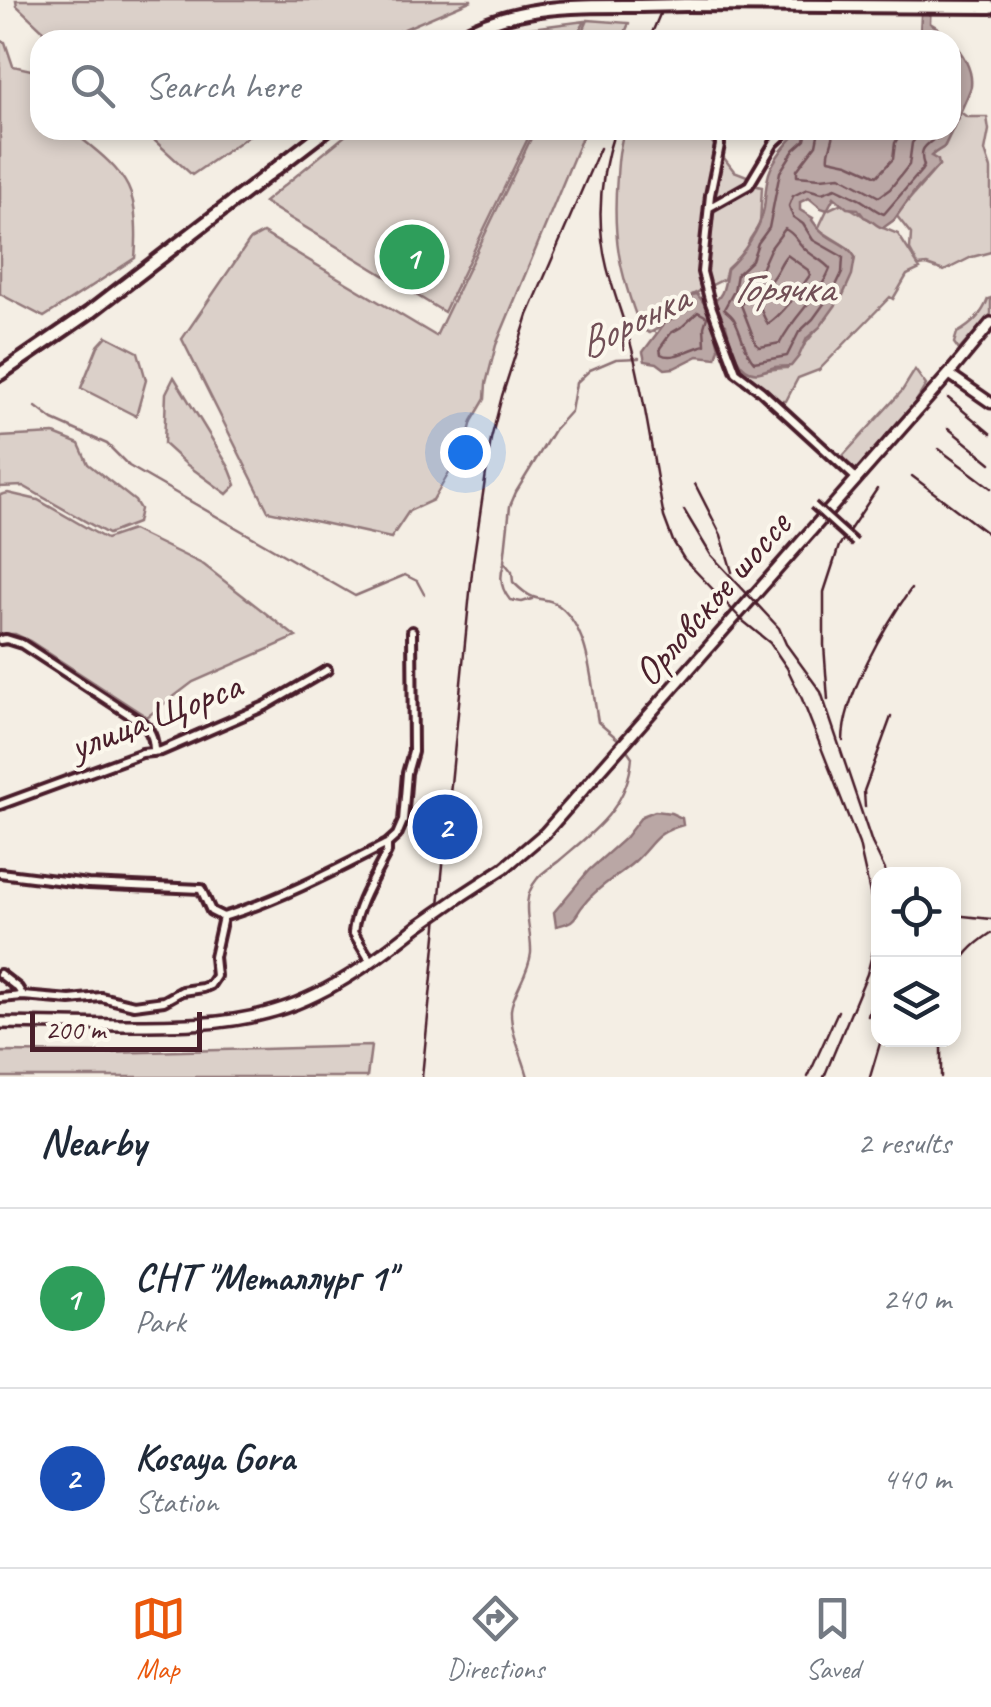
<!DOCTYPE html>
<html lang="en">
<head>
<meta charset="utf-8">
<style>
	:root { --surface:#fff; --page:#f2f2f3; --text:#1f2937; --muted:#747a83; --line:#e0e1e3; --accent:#ea580c }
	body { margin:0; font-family:Caveat,sans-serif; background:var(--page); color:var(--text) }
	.controls { position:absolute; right:30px; bottom:30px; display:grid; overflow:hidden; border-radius:20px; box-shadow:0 5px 15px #0003 }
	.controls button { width:90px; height:90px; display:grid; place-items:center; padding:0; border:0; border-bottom:2px solid var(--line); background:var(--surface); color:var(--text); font:50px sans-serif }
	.scale { position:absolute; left:30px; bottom:25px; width:172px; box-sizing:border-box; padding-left:10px; border:5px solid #4a1f2b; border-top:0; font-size:28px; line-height:35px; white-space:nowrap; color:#4a1f2b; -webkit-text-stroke:8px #fbf7ec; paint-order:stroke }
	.you { position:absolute; left:465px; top:452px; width:35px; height:35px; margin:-25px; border:8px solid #fff; border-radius:50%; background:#1a73e8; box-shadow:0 0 0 15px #1a73e833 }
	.badge { display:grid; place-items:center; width:65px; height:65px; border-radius:50%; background:var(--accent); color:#fff; font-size:32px; font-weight:700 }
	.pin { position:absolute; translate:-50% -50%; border:5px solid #fff; box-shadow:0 2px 10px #0006 }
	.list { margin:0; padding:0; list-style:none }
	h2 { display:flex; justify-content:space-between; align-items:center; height:130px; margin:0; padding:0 40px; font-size:42px }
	h2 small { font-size:32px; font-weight:400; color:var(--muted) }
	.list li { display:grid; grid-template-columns:65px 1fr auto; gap:30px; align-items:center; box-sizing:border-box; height:180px; padding:0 40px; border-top:2px solid var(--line) }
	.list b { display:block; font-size:38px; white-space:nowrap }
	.list p { margin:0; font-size:32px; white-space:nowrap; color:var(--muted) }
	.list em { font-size:32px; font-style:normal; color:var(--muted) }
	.icon { flex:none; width:55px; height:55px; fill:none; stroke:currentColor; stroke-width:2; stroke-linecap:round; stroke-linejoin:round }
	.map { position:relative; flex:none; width:991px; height:1077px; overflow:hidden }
	.search { position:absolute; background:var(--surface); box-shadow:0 5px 15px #0003; left:30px; right:30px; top:30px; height:110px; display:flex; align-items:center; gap:25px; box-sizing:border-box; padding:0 35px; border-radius:30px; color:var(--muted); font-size:38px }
	.sheet { height:490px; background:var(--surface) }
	nav { display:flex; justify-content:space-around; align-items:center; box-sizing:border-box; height:140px; border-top:2px solid var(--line); background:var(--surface); font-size:28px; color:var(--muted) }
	nav a { display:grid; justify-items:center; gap:5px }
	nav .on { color:var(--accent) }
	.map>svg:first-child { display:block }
</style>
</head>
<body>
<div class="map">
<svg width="991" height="1077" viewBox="0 0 991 1077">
	<rect width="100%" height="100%" fill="#f4eee4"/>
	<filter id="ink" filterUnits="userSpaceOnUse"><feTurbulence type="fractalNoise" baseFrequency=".01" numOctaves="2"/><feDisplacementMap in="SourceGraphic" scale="20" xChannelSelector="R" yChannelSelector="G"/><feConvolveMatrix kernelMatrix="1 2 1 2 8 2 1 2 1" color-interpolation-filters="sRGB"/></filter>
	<g filter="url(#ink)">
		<!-- green -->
		<path fill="#dbd0c9" stroke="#92787a" stroke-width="2.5" d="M16,0H472L397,32L387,40H53L17,6Z
			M588,20L629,23L622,40H579Z
			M585,21L575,40H492L516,30Z
			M0,41L5,42L13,66L40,72V130H71C90,146 117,164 128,187C137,205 137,238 135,258L44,317L0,294Z
			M959,111L967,117H987L989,130L985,151L991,169V252L972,257L944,271L927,265L918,266L920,269L907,275L893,299L890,297L819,370L798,378L786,401H780L747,376L743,371L742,366C756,377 771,367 787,368C813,330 846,304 855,257L848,248L818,229L827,210L842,203L883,228L898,234L918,265L910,250L911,234L896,215L939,165L930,156L944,146Z
			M143,130H257L192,175Z
			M352,130H532L444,312L264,202Z
			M535,130H585L496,345L486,384L485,399L472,421L466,444L433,500L409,511L391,538L268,511L182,339L250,240L263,233L436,336Z
			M625,130H708V137L734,171L747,176L752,185L762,187L760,224L750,239L744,254L727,269L724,279L692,295C683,317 670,321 650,333L641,329C619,272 612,236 617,176C618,160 619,145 625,130Z
			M991,298V314L959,350L954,343L957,333C972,325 982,315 988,299Z
			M107,336L138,352L146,380L136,416L81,388L98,346Z
			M915,370L926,385L917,400L855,471L842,457L902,391Z
			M174,377L229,467L236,485L227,494L186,464L164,444L166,393Z
			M54,434L79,444L88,464L135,501L140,509L137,523L108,534L23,486L0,487V437Z
			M8,493L38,500L106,539L132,530L204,565L296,637L193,682L147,717L30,641L15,634H0V495Z
			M371,1046L367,1077H0V1052L108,1053Z"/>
		<!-- water -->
		<path fill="#baa7a5" stroke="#8d7174" stroke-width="2.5" d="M922,0H931L930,23L938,28L939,34L950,40H917L920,31Z
			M951,41C962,52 973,69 971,86C971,90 946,144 944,147C940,150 935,152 931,156L938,160L939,165L914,192L894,220L883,228C875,226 872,219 864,217L858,209L847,208L834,197L827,210L821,208L809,198L800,202V210L813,218L812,220C825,241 846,241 855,257L852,275L843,295L820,327L807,338L799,356L791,366C786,367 780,366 775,367C770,368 765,371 760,372C737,377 730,341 726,325L721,323L714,327L719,348L716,358L698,356L674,368L665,369L657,363L645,361L643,352L664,324L677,317L680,311L687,308L692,295L697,294L704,303C723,305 725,284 727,269C743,254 760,230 764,208C766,195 765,181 771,168C777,154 789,141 800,130H951Z
			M655,811L671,813L682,818L683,825C653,833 654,844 634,862C618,876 598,886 585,903C572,918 579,921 556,926L554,912L589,870L625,838L642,816Z"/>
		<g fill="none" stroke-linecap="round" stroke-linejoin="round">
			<!-- shore -->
			<path stroke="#77555c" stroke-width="2.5" d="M807,130L805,140L794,150L780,172L769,228L758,243L752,260L737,274L734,291L724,309C728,313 733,316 735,321C743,335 743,350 754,362L787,356L799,332L813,319L834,290L842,273L843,257L813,240L803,224L793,217L789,206L793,196L807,189L822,193L836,188C842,191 860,199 864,202C872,207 876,211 884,214L921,171L924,166C916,142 933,146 942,130
				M819,130L816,145L797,170V176L821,178L840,176L879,197L890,189L909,165L912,143L919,134L927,130
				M834,130C835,139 827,151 829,159L848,163L877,176L893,159L895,143L902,130
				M785,229C795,234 795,239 803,247C811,256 823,260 830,269C819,297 794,315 780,343L760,347L756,344L741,305L746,295L749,280L762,267L770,249Z
				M787,255L808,270L810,275C798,292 784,313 768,324C755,304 759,295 773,277C779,269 781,261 787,255Z
				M698,312L707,317L704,327L705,345C691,348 673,361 661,354L660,348L671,333L683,326Z"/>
			<!-- stream -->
			<path stroke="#8d7174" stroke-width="2.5" d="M36,407L53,420L107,444L129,466L355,596L405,575L417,581L424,594
				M504,564C499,577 501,589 510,600L522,602L532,599
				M620,741L598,722C591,685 591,626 555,603C549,599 540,600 533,597C525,594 519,588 513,582L512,572L504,562L510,506L516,492L554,430L571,411L576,383L590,370L616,359L639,358
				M528,1077C523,1056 510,1033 511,1010C512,994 529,974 531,953C532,927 518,902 537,879C542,872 553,866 560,860C596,829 628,807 632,757L625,747"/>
			<!-- minor casing -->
			<g stroke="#4a1f2b" stroke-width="14">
				<path id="minor" d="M719,130L720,145L710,195L702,272L710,303L736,372L761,391L856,478
					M710,207L749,185L774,143L788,130
					M0,640L6,639L22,644L144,724C152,733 154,740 154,752
					M0,805L142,753L161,751L265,706L327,670
					M0,873L88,884L201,889L211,911L223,917C281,899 334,871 387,844
					M371,962L353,932C357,903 374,878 387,852V844L397,835L403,821L407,773L413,752L412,631
					M0,974L18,988L23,996
					M0,998L23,996L70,1000L101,997L134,1005L164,1001L182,991L203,988L210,985L216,976L214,957L223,917"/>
			</g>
			<!-- tertiary casing -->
			<g stroke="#4a1f2b" stroke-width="15">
				<path id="tertiary" d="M949,374L991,403"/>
			</g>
			<!-- secondary casing -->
			<g stroke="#4a1f2b" stroke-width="16">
				<path id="secondary" d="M461,896L504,868L545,833L949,374L991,323
					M0,1023C41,1024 82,1024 122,1025C171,1025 220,1026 267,1013C324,998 373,962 418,926"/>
			</g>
			<!-- primary casing -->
			<g stroke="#4a1f2b" stroke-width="18">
				<path id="primary" d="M685,5L991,7
					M453,40C511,4 575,6 640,6
					M0,374L90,312L326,130"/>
			</g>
			<!-- minor -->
			<use href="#minor" stroke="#fbf7ec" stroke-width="6"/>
			<!-- tertiary -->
			<use href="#tertiary" stroke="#fbf7ec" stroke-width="8"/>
			<!-- secondary -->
			<use href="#secondary" stroke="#fbf7ec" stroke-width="9"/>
			<!-- primary -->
			<use href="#primary" stroke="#fbf7ec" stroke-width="10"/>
			<!-- rail -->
			<path stroke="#4a1f2b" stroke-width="2.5" d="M649,40L666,0
				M615,130C600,174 596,222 607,267C614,295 625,322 632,349C646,404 653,461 664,517L673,541L684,559L743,621L770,643L787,668L802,699L859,844L874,911V947L867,974L824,1077
				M948,398L991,434
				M948,428L991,463
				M939,449L991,488
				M912,476L991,536
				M695,484L721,535L732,572
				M684,510L711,555L779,628L786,644L821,692L872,843L887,874
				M828,700L824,645V592L839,546L877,489
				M843,741C843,697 885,625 911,589
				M865,807L864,791L891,717
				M954,915L991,919
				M954,977C961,956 973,945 991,933
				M868,1016L878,979
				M422,1077L473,562L491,439L502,396L528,315L600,148
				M808,1077L838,1011
				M870,1077L881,1040
				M941,1077V1040"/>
			<!-- pedestrian-bridge casing -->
			<g stroke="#4a1f2b" stroke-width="12" stroke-linecap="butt">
				<path id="pedestrian-bridge" d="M813,505L855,543"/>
			</g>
			<!-- secondary-bridge casing -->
			<g stroke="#4a1f2b" stroke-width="16" stroke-linecap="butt">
				<path id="secondary-bridge" d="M418,926L461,896"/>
			</g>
			<!-- primary-bridge casing -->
			<g stroke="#4a1f2b" stroke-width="18" stroke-linecap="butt">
				<path id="primary-bridge" d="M640,6L685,5"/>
			</g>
			<!-- pedestrian-bridge -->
			<use href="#pedestrian-bridge" stroke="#fbf7ec" stroke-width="5"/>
			<!-- secondary-bridge -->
			<use href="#secondary-bridge" stroke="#fbf7ec" stroke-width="9"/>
			<!-- primary-bridge -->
			<use href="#primary-bridge" stroke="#fbf7ec" stroke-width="10"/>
		</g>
	</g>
	<g text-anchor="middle" stroke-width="8" stroke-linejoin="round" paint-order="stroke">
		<!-- street labels -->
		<g font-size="40" fill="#4a1f2b" stroke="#fbf7ec">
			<text transform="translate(711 598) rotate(-49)" y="14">Орловское шоссе</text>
			<text transform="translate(155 715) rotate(-21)" y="14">улица Щорса</text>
		</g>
		<!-- water labels -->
		<g font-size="42" font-style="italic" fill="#714f56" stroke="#fbf7ec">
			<text x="784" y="302">Горячка</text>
			<text transform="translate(632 320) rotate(-26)" y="15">Воронка</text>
		</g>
	</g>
</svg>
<div class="controls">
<button><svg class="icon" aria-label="locate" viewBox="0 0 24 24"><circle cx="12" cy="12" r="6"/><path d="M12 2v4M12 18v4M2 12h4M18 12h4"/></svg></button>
<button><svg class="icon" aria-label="layers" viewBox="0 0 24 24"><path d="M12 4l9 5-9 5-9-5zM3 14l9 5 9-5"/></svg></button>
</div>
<div class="scale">200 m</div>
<div class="you"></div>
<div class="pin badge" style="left:412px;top:257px;background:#2e9e5b">1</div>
<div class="pin badge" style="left:445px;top:827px;background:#1a4fb4">2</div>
<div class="search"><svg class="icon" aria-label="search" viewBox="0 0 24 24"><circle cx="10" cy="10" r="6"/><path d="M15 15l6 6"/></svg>Search here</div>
</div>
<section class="sheet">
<h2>Nearby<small>2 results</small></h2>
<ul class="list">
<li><span class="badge" style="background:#2e9e5b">1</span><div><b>СНТ &quot;Металлург 1&quot;</b><p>Park</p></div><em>240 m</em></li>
<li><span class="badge" style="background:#1a4fb4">2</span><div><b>Kosaya Gora</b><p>Station</p></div><em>440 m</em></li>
</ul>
</section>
<nav>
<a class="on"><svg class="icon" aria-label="map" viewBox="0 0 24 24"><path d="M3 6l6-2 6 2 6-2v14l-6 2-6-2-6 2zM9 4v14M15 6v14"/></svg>Map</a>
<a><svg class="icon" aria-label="directions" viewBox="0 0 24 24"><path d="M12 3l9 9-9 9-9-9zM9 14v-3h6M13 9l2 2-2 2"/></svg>Directions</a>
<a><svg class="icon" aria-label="saved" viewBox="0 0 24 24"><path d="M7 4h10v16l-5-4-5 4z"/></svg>Saved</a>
</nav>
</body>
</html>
